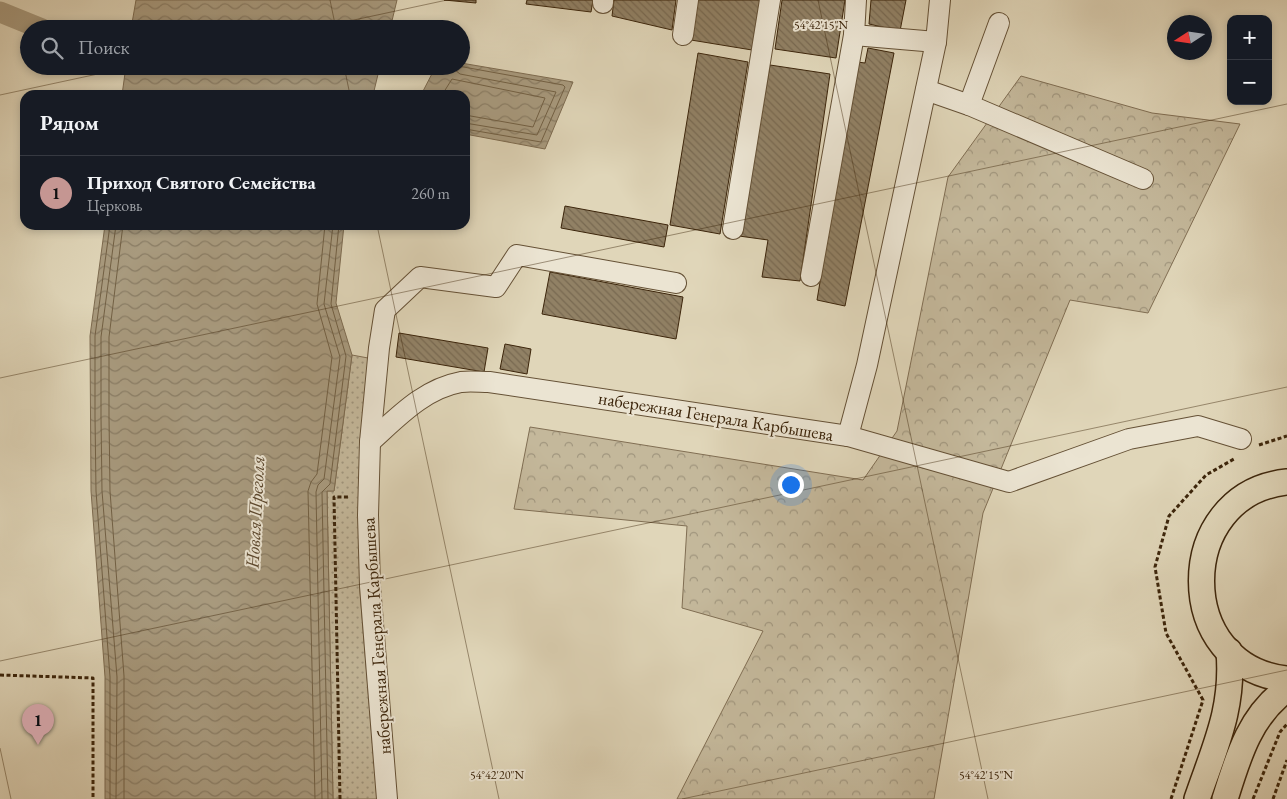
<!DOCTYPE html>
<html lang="ru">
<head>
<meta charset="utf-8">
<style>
  body { margin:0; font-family:"EB Garamond",serif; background:#20242c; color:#f1f3f6 }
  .controls { position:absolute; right:15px; top:15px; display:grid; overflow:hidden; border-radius:10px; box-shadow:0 2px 8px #0003 }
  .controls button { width:45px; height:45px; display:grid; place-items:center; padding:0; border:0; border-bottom:1px solid #363941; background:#171b24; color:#f1f3f6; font:25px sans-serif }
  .compass { position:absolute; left:1167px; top:15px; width:45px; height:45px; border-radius:50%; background:#171b24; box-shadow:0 2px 8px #0003; rotate:258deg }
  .you { position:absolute; left:790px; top:484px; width:18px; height:18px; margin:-12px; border:4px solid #fff; border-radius:50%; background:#1a73e8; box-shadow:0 0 0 8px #1a73e833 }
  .badge { display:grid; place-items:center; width:32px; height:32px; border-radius:50%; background:#c59692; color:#111; font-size:16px; font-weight:700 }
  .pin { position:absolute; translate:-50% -41px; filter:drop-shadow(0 1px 2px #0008) }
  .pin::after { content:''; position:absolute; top:26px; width:18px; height:15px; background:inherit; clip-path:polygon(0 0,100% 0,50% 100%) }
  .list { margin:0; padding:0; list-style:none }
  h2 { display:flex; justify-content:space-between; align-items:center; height:65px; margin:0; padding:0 20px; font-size:21px }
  h2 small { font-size:16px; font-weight:400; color:#9ea1a6 }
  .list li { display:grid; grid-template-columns:32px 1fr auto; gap:15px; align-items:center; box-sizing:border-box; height:75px; padding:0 20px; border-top:1px solid #363941 }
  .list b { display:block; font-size:19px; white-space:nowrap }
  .list p { margin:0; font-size:16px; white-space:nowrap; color:#9ea1a6 }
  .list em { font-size:16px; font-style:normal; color:#9ea1a6 }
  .icon { flex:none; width:28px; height:28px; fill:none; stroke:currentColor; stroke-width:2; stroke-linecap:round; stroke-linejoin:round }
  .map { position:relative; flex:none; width:1287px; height:799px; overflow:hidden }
  .search { position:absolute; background:#171b24; box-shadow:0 2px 8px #0003; left:20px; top:20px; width:450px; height:55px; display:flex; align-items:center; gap:12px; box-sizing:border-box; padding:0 18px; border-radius:28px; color:#9ea1a6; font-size:19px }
  .panel { position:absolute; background:#171b24; box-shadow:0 2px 8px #0003; left:20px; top:90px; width:450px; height:140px; border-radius:15px }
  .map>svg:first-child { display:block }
  .forest { fill:url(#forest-crowns); stroke:#806e53 }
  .park { fill:url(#park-dots); stroke:#806e53 }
  .water { fill:url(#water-waves); stroke:#7d6b50 }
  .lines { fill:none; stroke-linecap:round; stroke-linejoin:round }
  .shore { stroke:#726044; stroke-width:1 }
  .canal { stroke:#a89a7e; stroke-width:21 }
  .building { fill:url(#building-back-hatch); stroke:#3c250b }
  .minor-casing { stroke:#655136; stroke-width:22 }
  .major-casing { stroke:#3c250b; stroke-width:28 }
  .path { stroke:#3c250b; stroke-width:3; stroke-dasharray:4 2.5; stroke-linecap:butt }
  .minor { stroke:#ebe4d2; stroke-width:20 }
  .major { stroke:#e0d6b9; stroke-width:25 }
  .ticks { fill:none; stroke:#3c250b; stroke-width:1; stroke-opacity:0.45 }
  .labels { text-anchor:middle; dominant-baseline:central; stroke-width:4; stroke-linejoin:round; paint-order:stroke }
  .street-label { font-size:18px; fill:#3c250b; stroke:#ebe4d2 }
  .water-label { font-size:19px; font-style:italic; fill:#5c482e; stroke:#ebe4d2 }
  .ticks-label { font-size:12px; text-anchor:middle; fill:#3c250b; stroke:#ebe4d2; stroke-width:4; stroke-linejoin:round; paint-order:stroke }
</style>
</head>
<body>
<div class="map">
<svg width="1287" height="799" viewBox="0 0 1287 799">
  <defs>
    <pattern id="forest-crowns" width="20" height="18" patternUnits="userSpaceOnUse" patternTransform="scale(1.25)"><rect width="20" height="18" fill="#c4b89b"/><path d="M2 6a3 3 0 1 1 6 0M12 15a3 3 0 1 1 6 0" fill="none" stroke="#a0957d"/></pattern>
    <pattern id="park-dots" width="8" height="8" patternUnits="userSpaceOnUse" patternTransform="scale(1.25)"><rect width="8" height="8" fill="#c4b89b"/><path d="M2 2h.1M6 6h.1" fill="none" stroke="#a0957d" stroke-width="1.8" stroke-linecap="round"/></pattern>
    <pattern id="water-waves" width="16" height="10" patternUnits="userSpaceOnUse" patternTransform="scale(1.25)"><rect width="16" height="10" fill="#a89a7e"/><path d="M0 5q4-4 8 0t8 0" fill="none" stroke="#8a7d65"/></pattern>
    <pattern id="building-back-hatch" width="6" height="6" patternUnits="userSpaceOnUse" patternTransform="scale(1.25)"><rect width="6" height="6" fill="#918165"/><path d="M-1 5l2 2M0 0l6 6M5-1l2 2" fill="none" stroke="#786951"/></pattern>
  </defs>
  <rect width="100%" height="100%" fill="#e0d6b9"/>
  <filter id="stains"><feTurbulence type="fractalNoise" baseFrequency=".004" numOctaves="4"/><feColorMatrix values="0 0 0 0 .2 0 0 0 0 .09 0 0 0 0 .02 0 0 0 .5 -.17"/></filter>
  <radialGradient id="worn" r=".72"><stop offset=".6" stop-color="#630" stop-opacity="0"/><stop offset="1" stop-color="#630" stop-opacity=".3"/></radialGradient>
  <path class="forest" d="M1021 76 1152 113 1240 124 1148 313 1070 300 983 513 934 799H677L763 631 682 608 687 526 514 509 530 427 863 480 897 431 948 177Z"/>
  <path class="park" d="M352 355 368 358 360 591 377 799H333L327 491H334Z"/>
  <g class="water">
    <path d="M136 0H397L390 29H131Z"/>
    <path d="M461 63 573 82 545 149 465 134V95H421L436 66H461Z"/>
    <path d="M126 66H380L374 91 387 95H122Z"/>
    <path d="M105 225H344L336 303 352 355 334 491H327L333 799H105V677L91 491 90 336Z"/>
  </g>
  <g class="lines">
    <g class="shore">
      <path d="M450 66 460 74 556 92 537 135 465 123"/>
      <path d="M458 66 563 85 565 87 541 142 465 129"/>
      <path d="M442 95 452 79 545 98 533 127 465 115"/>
      <path d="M110 225 95 336V417L96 491 110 677V799"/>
      <path d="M116 225 101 337V417L102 491 117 677 116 799"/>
      <path d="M123 225 109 337V417L110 491 124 676V799"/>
      <path d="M315 799 308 491 311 482 317 474 332 357 317 304 325 225"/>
      <path d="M322 799 316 492 318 485 324 479 340 357 324 304 333 225"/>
      <path d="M328 799 322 492 330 484 346 356 331 304 339 225"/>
    </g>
    <path class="canal" d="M0 12 42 29"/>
  </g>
  <g class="building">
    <path d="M444 0H476V3Z"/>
    <path d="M527 0H593L591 12 526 4Z"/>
    <path d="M614 0H676L672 30 612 16Z"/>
    <path d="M697 0H761L752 50 691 40Z"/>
    <path d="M782 0H845L836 58 775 49Z"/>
    <path d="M871 0H906L900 31 869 24Z"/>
    <path d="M868 48 894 53 845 306 817 300 857 62 865 63Z"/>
    <path d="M698 53 748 62 720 234 670 225Z"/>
    <path d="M770 65 830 74 800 281 762 277 768 240 739 236Z"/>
    <path d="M565 206 668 225 664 247 561 228Z"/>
    <path d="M550 272 683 297 676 339 542 314Z"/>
    <path d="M399 333 488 348 484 372 396 357Z"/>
    <path d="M505 344 531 349 527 374 500 369Z"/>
  </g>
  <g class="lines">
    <g class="minor-casing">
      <g id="minor">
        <path d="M856 0 854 35 936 42"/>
        <path d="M603 3V0"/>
        <path d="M683 35 688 0"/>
        <path d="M926 90 969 105 1143 179"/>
        <path d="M969 105 999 23"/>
        <path d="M733 229 770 0"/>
        <path d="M811 276 854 35"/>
        <path d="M848 436 867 365 936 42 940 0"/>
        <path d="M370 442C397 418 423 389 461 382 470 381 480 382 489 382L848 436 1009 482 1129 439 1198 426 1241 439"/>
        <path d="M387 799 370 586 368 515 370 442 379 348 385 310 420 277 496 287 517 255 676 283"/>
      </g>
    </g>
    <g class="major-casing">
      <g id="major">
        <path d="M1287 482C1173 494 1173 668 1287 679"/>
        <path d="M1197 799C1215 746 1234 709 1229 651"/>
        <path d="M1225 799C1238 757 1250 715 1287 689"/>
      </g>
    </g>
    <g class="path">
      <path d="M1259 445 1287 436"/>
      <path d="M0 675 93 678V799"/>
      <path d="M340 799 334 497H349"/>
      <path d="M1171 799 1203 700 1166 633 1155 567 1169 516 1206 475 1234 459"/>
      <path d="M1253 799 1280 732 1287 724"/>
      <path d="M1273 799 1287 760"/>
    </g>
    <use href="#minor" class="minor"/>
    <use href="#major" class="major"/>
  </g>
  <path class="ticks" d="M330 0 336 29M818 0 988 799M312 29 447 0M344 66 350 95M0 95 135 66M377 225 499 799M0 378 1287 104M0 661 1287 387M0 748 11 799M682 799 1287 670"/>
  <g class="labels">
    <g class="street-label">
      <text transform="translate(716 416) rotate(9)">набережная Генерала Карбышева</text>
      <text transform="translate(376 636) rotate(-94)">набережная Генерала Карбышева</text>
    </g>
    <g class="water-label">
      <text transform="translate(255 512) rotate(-87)">Новая Преголя</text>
    </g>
  </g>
  <g class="ticks-label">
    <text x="821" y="29">54°42'15"N</text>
    <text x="497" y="779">54°42'20"N</text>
    <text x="986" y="779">54°42'15"N</text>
  </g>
  <rect width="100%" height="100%" filter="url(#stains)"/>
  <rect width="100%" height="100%" fill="url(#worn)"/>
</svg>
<div class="controls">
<button>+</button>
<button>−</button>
</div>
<svg class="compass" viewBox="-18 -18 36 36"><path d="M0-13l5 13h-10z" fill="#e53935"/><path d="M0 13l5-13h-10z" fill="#9ea1a6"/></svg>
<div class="you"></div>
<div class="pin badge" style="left:38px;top:745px">1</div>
<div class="search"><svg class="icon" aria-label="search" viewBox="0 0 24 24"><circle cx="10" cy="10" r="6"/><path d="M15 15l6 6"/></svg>Поиск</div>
<section class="panel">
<h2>Рядом<small></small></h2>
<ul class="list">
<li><span class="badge">1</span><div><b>Приход Святого Семейства</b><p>Церковь</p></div><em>260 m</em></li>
</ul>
</section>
</div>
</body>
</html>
